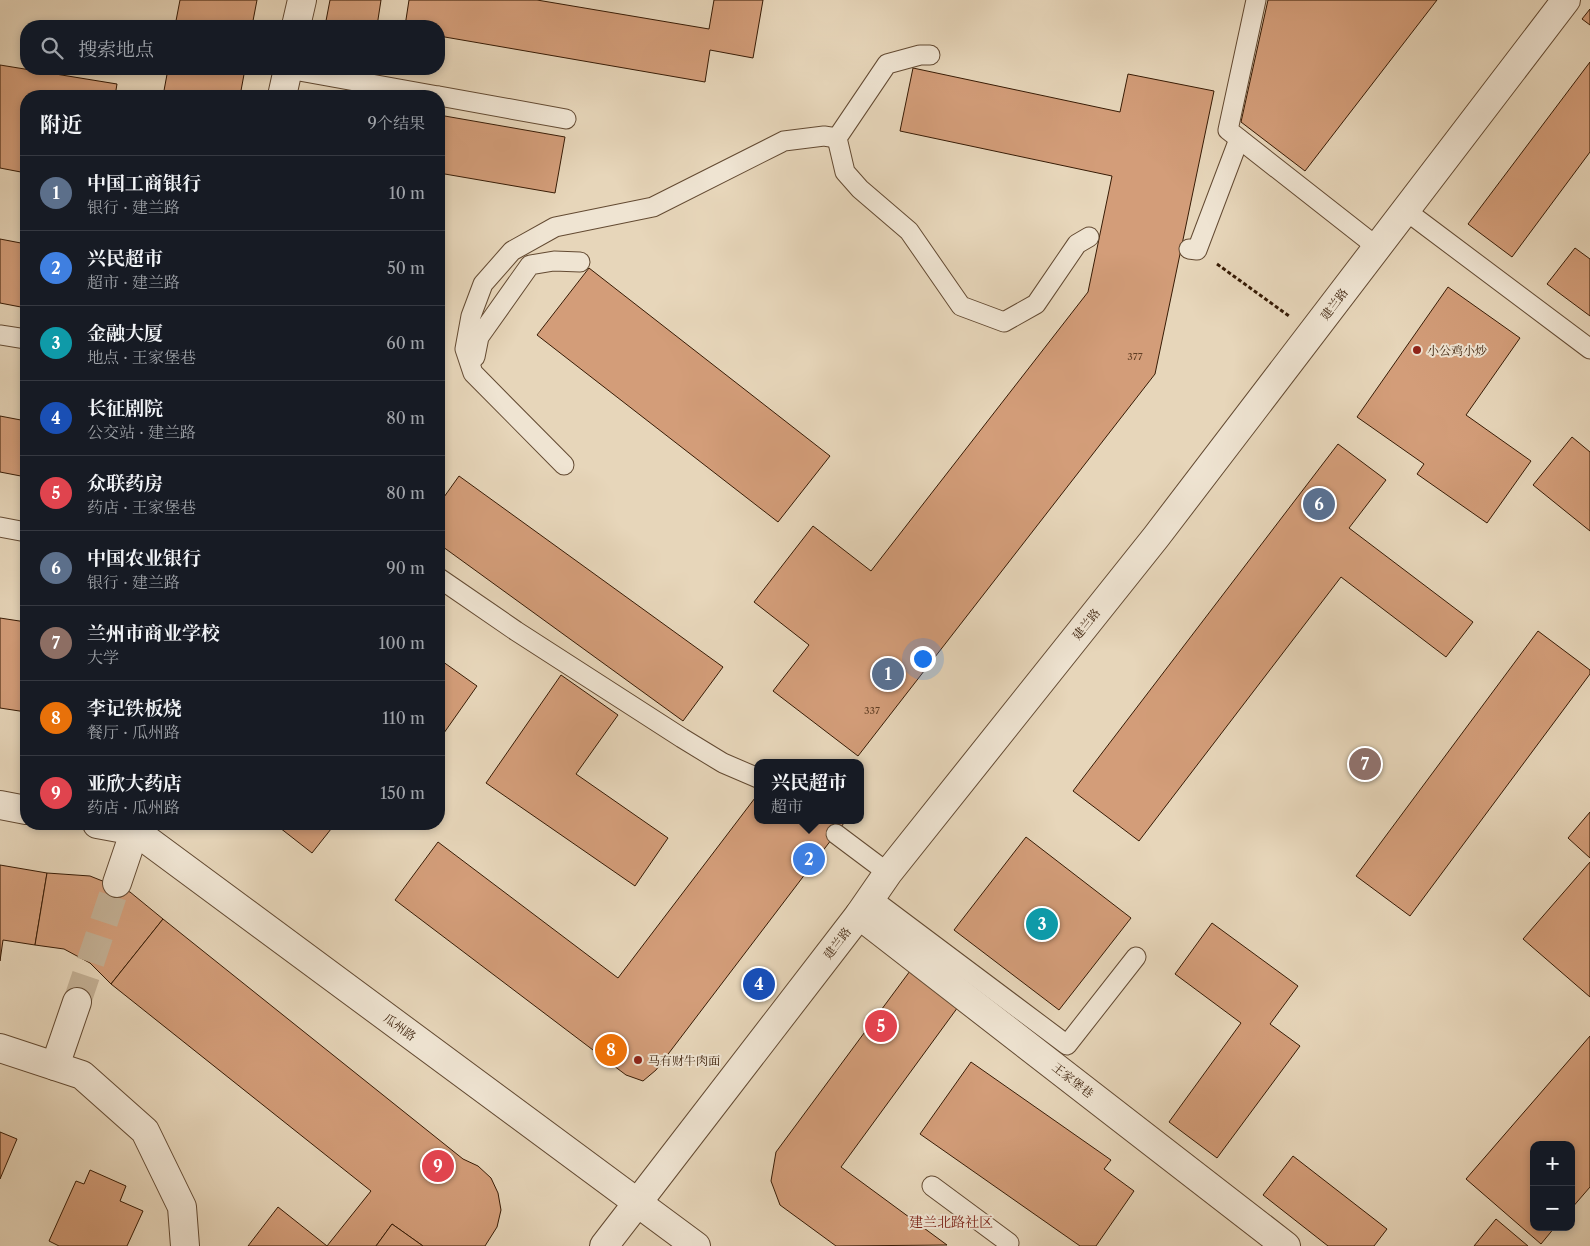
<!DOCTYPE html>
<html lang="zh">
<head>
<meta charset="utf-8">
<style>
  body { margin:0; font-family:"Libre Caslon Text","Noto Serif SC",serif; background:#242831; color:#f1f3f6 }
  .controls { position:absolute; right:15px; bottom:15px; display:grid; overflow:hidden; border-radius:10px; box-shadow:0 2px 8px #0003 }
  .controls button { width:45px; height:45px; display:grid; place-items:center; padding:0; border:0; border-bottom:1px solid #363941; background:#171b24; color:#f1f3f6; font:25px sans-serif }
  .you { position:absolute; left:922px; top:658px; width:18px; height:18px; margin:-12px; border:4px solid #fff; border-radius:50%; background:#1a73e8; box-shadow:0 0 0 8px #1a73e833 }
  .badge { display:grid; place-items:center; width:32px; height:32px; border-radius:50%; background:#c59692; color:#fff; font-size:16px; font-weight:700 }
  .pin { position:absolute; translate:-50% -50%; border:2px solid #fff; box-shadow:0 1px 5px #0006 }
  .popup { position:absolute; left:754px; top:759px; width:110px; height:65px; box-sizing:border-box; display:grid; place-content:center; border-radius:10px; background:#171b24; filter:drop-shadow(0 1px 4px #0005); font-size:16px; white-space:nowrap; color:#9ea1a6 }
  .popup b { font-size:19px; color:#f1f3f6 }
  .popup::after { content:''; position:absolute; left:50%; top:100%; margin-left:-10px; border:10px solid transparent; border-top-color:#171b24 }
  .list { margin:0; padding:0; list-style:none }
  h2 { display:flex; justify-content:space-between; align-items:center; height:65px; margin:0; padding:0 20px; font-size:21px }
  h2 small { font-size:16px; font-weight:400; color:#9ea1a6 }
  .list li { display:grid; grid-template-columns:32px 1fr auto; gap:15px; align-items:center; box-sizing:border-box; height:75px; padding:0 20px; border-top:1px solid #363941 }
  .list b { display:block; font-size:19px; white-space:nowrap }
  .list p { margin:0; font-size:16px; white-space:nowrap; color:#9ea1a6 }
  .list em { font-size:16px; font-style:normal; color:#9ea1a6 }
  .icon { flex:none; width:28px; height:28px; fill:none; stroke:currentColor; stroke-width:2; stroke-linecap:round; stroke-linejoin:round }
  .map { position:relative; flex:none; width:1590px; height:1246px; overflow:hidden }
  .search { position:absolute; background:#171b24; box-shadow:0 2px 8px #0003; left:20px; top:20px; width:425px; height:55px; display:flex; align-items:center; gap:12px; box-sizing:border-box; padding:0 18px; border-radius:20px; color:#9ea1a6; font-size:19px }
  .panel { position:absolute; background:#171b24; box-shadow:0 2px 8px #0003; left:20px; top:90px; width:425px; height:740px; border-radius:20px }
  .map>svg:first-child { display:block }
  .building { fill:#d39d79; stroke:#371b05 }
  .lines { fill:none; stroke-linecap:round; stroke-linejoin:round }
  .minor-tunnel { stroke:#c4b196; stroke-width:28; stroke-dasharray:28 14; stroke-linecap:butt }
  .service-casing { stroke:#634a32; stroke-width:21 }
  .pedestrian-casing { stroke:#634a32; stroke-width:30 }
  .minor-casing { stroke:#634a32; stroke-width:30 }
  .tertiary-casing { stroke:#634a32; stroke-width:30 }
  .path { stroke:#371b05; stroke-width:3; stroke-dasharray:4 2.5; stroke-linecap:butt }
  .service { stroke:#efe4d2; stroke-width:19 }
  .pedestrian { stroke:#efe4d2; stroke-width:28 }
  .minor { stroke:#efe4d2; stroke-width:28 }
  .tertiary { stroke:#efe4d2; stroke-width:28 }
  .poi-dot { fill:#8f2418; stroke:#efe4d2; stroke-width:2 }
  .labels { text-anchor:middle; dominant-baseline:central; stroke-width:4; stroke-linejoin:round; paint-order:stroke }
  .number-label { font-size:10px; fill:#5e3c22 }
  .street-label { font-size:12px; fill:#371b05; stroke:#efe4d2 }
  .poi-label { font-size:12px; fill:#371b05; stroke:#efe4d2; text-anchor:start }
  .neighbourhood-label { font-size:14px; fill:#7a1f14; stroke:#efe4d2 }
</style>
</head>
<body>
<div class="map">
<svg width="1590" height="1246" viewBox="0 0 1590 1246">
  <rect width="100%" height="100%" fill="#e7d6ba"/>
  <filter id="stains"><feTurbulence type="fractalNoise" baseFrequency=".004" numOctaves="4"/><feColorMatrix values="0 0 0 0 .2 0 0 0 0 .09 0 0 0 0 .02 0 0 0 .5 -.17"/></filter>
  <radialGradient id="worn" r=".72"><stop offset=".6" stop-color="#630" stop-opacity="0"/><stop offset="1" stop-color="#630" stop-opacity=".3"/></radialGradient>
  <g class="building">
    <path d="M180 0H257L252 26H175Z"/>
    <path d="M330 0H381L377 26H325Z"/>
    <path d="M409 0H537L709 29 714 0H763L753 58 710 50 705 82 439 36V26H405Z"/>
    <path d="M1268 0H1437L1305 171 1241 122Z"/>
    <path d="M1590 9V25L1582 19Z"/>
    <path d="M1590 62V152L1512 257 1468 224Z"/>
    <path d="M0 65 117 84 115 96H26V173L0 168Z"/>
    <path d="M913 68 1120 112 1128 74 1214 91 1155 374 858 756 773 691 809 645 754 602 813 526 871 571 1088 292 1112 176 900 131Z"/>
    <path d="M168 69H245L240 96H163Z"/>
    <path d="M439 115 565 137 555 193 439 173Z"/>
    <path d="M0 239 26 244V308L0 303Z"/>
    <path d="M1575 248 1590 259V316L1547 284Z"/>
    <path d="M589 268 830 456 778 522 537 335Z"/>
    <path d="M1448 287 1520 338 1466 415 1531 461 1487 523 1417 474 1424 464 1357 417Z"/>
    <path d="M0 416 26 421V477L0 472Z"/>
    <path d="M1572 437 1590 452V531L1533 485Z"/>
    <path d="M1338 444 1386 480 1349 528 1473 622 1446 657 1341 577 1139 841 1073 791Z"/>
    <path d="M459 476 723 667 683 721 439 544V504Z"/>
    <path d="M0 618 26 622V712L0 708Z"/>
    <path d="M1538 631 1590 670V674L1410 916 1356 876Z"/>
    <path d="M439 659 477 686 439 740Z"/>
    <path d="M561 675 618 715 576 774 668 838 635 886 486 783Z"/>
    <path d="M758 794V820H839L844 823 656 1070 643 1081 626 1075 395 900 438 842 618 978Z"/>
    <path d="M1590 812V858L1568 838Z"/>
    <path d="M275 824H335L312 853Z"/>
    <path d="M1026 837 1131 918 1059 1010 954 930Z"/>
    <path d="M1590 862V997L1523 939Z"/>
    <path d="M0 865 47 873 35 945 3 940 0 961Z"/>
    <path d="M47 873 90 876 130 892 163 919 111 984 90 963 64 949 35 945Z"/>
    <path d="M163 919 463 1159 478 1166 491 1178 498 1193 501 1210 497 1227 485 1246H423L392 1224 376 1246H248L278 1207 327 1246 371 1191 111 984Z"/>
    <path d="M1212 923 1298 986 1270 1024 1300 1046 1217 1158 1169 1122 1241 1023 1175 974Z"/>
    <path d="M910 971 958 1007 841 1167 947 1245 836 1246 780 1205 771 1181 776 1152Z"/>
    <path d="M1590 1036V1187L1571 1209V1145H1534V1227H1555L1541 1244 1466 1179Z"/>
    <path d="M971 1062 1111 1160 1104 1169 1134 1191 1096 1246H1080L920 1134Z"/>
    <path d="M0 1132 17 1139 0 1179Z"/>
    <path d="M1293 1156 1387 1229 1374 1246H1328L1263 1195Z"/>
    <path d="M90 1170 126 1186 120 1201 143 1211 127 1246H59L49 1241 76 1181 84 1184Z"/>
    <path d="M1496 1219 1528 1246H1474Z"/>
    <path d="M392 1224 423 1246H376Z"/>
  </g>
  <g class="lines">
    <path class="minor-tunnel" d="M77 1002 117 883"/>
    <g class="service-casing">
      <g id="service">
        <path d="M1256 0 1228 130 1377 247"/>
        <path d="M930 55H920L887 64 837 138 845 172 860 189 909 231 961 306 1004 322 1036 304 1077 244 1089 237"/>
        <path d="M288 69 438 96"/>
        <path d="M439 96 566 119"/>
        <path d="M1405 210 1590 349"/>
        <path d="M1189 249 1197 250 1239 139"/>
        <path d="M0 335 26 339"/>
        <path d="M475 357 479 337 530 265 554 261 580 262"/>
        <path d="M564 465 473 373 465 349 471 316 483 284 512 251 555 227 653 207 784 141 824 136 837 138"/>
        <path d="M0 527 26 532"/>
        <path d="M439 578 516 631 682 738 723 763 758 778"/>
        <path d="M836 834 888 873"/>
        <path d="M871 898 1067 1045 1136 957"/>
        <path d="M932 1186 1009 1243 1007 1246"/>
      </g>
    </g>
    <g class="pedestrian-casing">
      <path id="pedestrian" d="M604 1246 638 1202"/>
    </g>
    <g class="minor-casing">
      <g id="minor">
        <path d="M296 26 302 0"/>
        <path d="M282 96 288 69"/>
        <path d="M117 883 137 824"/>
        <path d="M859 915 1286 1246"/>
        <path d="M0 1048 82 1075 145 1131 182 1207 185 1246"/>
        <path d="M55 1066 77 1002"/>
      </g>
    </g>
    <g class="tertiary-casing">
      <g id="tertiary">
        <path d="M0 805 26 810"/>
        <path d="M97 824 135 831 696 1246"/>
        <path d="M638 1202 859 915 888 873 1156 537 1566 0"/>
      </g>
    </g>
    <path class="path" d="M1217 264 1289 316"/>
    <use href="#service" class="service"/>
    <use href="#pedestrian" class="pedestrian"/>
    <use href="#minor" class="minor"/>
    <use href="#tertiary" class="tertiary"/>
  </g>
  <g class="poi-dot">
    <circle cx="1417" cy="350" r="5"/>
    <circle cx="638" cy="1060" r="5"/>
  </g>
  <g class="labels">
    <g class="number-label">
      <text x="1135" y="356">377</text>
      <text x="872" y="710">337</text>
    </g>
    <g class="street-label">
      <text transform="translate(1334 304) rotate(-53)">建兰路</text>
      <text transform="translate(1086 624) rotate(-51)">建兰路</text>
      <text transform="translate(837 943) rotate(-52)">建兰路</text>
      <text transform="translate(400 1027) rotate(36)">瓜州路</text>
      <text transform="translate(1073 1080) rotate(38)">王家堡巷</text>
    </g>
    <g class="poi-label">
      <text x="1427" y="350">小公鸡小炒</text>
      <text x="648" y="1060">马有财牛肉面</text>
    </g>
    <g class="neighbourhood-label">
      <text x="951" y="1222">建兰北路社区</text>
    </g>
  </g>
  <rect width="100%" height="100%" filter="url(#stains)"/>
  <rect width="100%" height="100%" fill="url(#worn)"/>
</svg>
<div class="controls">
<button>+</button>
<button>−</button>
</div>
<div class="you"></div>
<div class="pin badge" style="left:888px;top:674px;background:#5c6f8a">1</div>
<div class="pin badge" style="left:809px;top:859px;background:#3f7fe0">2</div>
<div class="popup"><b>兴民超市</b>超市</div>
<div class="pin badge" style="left:1042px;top:924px;background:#0f9aa8">3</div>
<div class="pin badge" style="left:759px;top:984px;background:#1a4fb4">4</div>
<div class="pin badge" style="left:881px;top:1026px;background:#e0444e">5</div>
<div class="pin badge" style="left:1319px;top:504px;background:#5c6f8a">6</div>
<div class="pin badge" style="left:1365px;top:764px;background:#8d6e63">7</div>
<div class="pin badge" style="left:611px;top:1050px;background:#e8710a">8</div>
<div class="pin badge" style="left:438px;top:1166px;background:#e0444e">9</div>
<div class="search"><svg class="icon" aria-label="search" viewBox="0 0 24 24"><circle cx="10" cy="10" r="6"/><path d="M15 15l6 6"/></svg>搜索地点</div>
<section class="panel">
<h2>附近<small>9个结果</small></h2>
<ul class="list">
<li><span class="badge" style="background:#5c6f8a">1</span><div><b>中国工商银行</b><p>银行 · 建兰路</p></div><em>10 m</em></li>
<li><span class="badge" style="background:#3f7fe0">2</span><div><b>兴民超市</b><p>超市 · 建兰路</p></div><em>50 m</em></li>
<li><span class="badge" style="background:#0f9aa8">3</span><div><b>金融大厦</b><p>地点 · 王家堡巷</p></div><em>60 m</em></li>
<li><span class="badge" style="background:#1a4fb4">4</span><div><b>长征剧院</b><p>公交站 · 建兰路</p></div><em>80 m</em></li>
<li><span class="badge" style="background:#e0444e">5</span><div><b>众联药房</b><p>药店 · 王家堡巷</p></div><em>80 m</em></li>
<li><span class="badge" style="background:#5c6f8a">6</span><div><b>中国农业银行</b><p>银行 · 建兰路</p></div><em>90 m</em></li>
<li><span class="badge" style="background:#8d6e63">7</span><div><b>兰州市商业学校</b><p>大学</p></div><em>100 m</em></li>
<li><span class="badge" style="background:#e8710a">8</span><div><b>李记铁板烧</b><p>餐厅 · 瓜州路</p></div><em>110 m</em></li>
<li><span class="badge" style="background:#e0444e">9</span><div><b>亚欣大药店</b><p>药店 · 瓜州路</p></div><em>150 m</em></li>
</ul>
</section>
</div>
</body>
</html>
